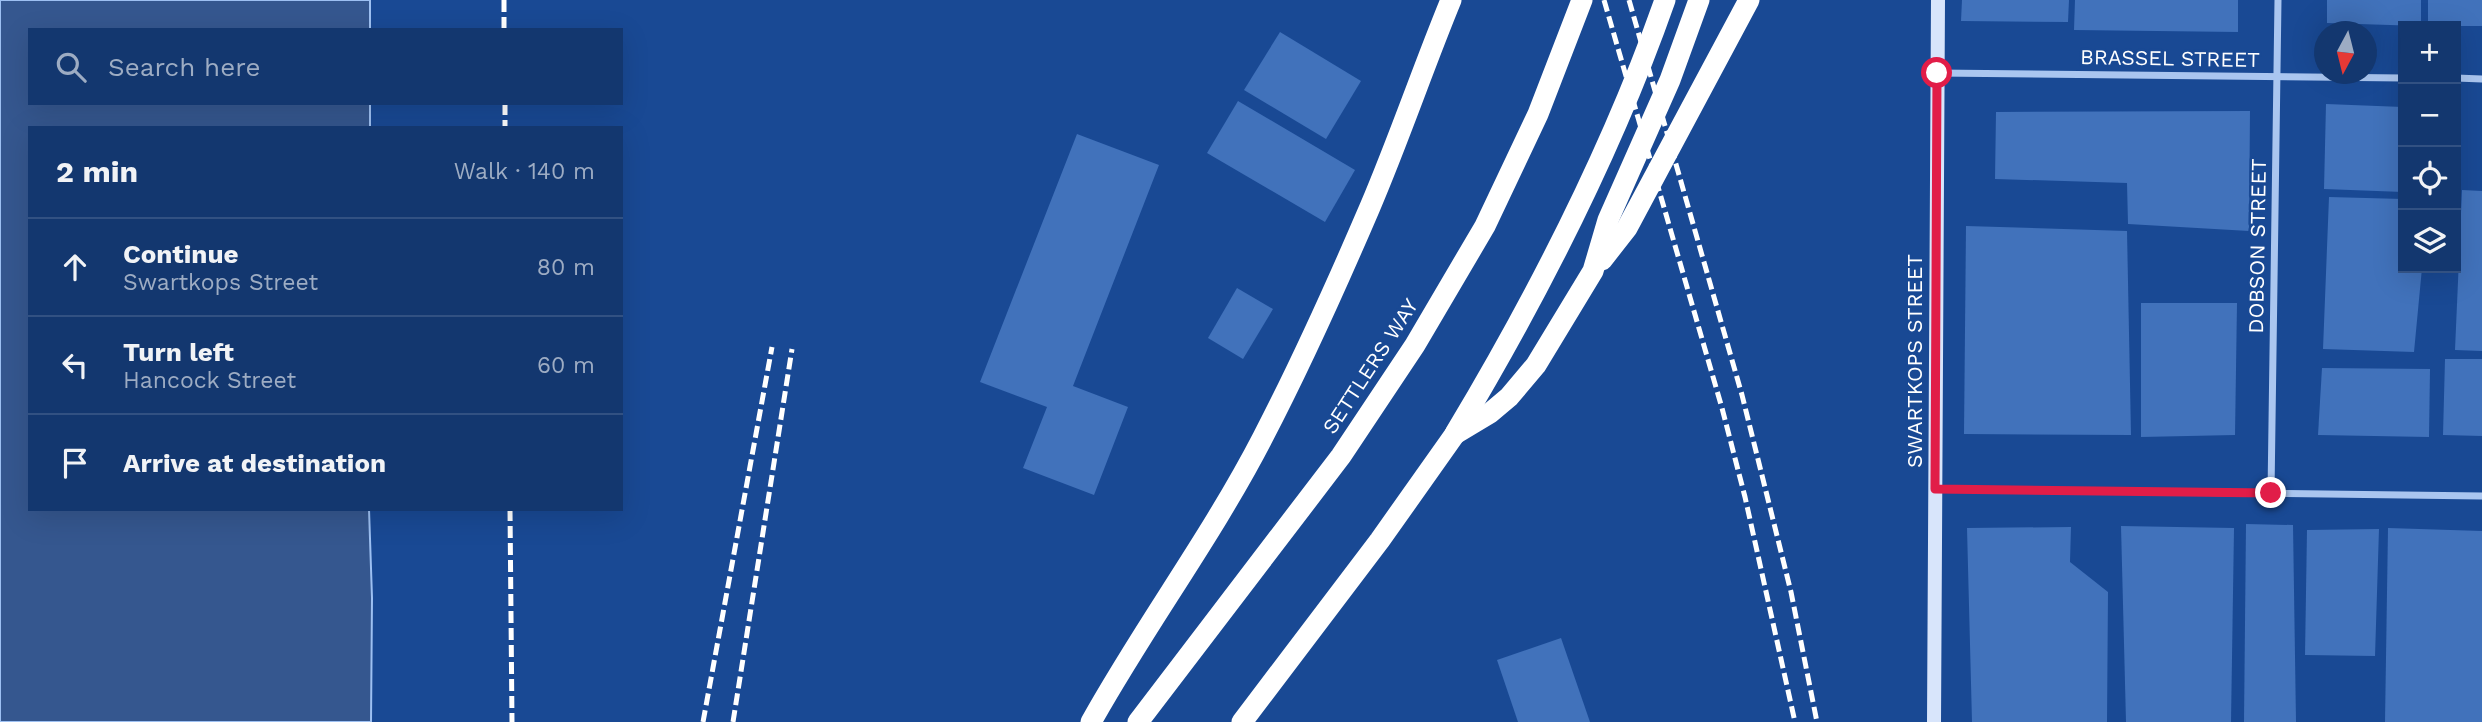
<!DOCTYPE html>
<html lang="en">
<head>
<meta charset="utf-8">
<style>
  body { margin:0; font-family:"Work Sans",sans-serif; background:#204277; color:#f1f3f6 }
  .controls { position:absolute; right:21px; top:21px; display:grid; overflow:hidden; border-radius:0px; box-shadow:0 7px 28px #0002 }
  .controls button { width:63px; height:63px; display:grid; place-items:center; padding:0; border:0; border-bottom:2px solid #325182; background:#13376f; color:#f1f3f6; font:35px sans-serif }
  .compass { position:absolute; left:2314px; top:21px; width:63px; height:63px; border-radius:50%; background:#13376f; box-shadow:0 7px 28px #0002; rotate:187deg }
  .stop { position:absolute; width:21px; height:21px; margin:-16px; border:5px solid #e11d48; border-radius:50%; background:#fff }
  .stop.end { background:#e11d48; border-color:#fff; box-shadow:0 2px 7px #0008 }
  .list { margin:0; padding:0; list-style:none }
  h2 { display:flex; justify-content:space-between; align-items:center; height:91px; margin:0; padding:0 28px; font-size:30px }
  h2 small { font-size:23px; font-weight:400; color:#9dacc3 }
  .list li { display:grid; grid-template-columns:46px 1fr auto; gap:21px; align-items:center; box-sizing:border-box; height:98px; padding:0 28px; border-top:2px solid #325182 }
  .list b { display:block; font-size:26px; white-space:nowrap }
  .list p { margin:0; font-size:23px; white-space:nowrap; color:#9dacc3 }
  .list em { font-size:23px; font-style:normal; color:#9dacc3 }
  .icon { flex:none; width:38px; height:38px; fill:none; stroke:currentColor; stroke-width:2; stroke-linecap:round; stroke-linejoin:round }
  .map { position:relative; flex:none; width:2482px; height:722px; overflow:hidden }
  .search { position:absolute; background:#13376f; box-shadow:0 7px 28px #0002; left:28px; top:28px; width:595px; height:77px; display:flex; align-items:center; gap:18px; box-sizing:border-box; padding:0 24px; border-radius:0px; color:#9dacc3; font-size:26px }
  .panel { position:absolute; background:#13376f; box-shadow:0 7px 28px #0002; left:28px; top:126px; width:595px; height:385px; border-radius:0px }
  .map>svg:first-child { display:block }
  .water { fill:#35578f; stroke:#9dc0f2; stroke-width:2 }
  .building { fill:#4172bb }
  .lines { fill:none; stroke-linecap:round; stroke-linejoin:round }
  .street { stroke:#aac6f0; stroke-width:7 }
  .secondary { stroke:#d8e5fb; stroke-width:14 }
  .highway { stroke:#fff; stroke-width:21 }
  .rail { stroke:#fff; stroke-width:5; stroke-dasharray:12 5; stroke-linecap:butt }
  .highway-bridge { stroke:#fff; stroke-width:21 }
  .route { stroke:#e11d48; stroke-width:9 }
  .labels { text-anchor:middle; dominant-baseline:central; stroke-width:5; stroke-linejoin:round; paint-order:stroke }
  .street-label { font-size:21px; fill:#fff; stroke:#194994 }
</style>
</head>
<body>
<div class="map">
<svg width="2482" height="722" viewBox="0 0 2482 722">
  <rect width="100%" height="100%" fill="#194994"/>
  <path class="water" d="M0 0H370V30H30V103H370V128H30V509H369L372 598 371 722H0Z"/>
  <g class="building">
    <path d="M1962 0H2069L2068 22 1961 21Z"/>
    <path d="M2075 0H2238V32L2074 30Z"/>
    <path d="M2327 0H2421V26L2327 23Z"/>
    <rect x="2428" y="0" width="54" height="26"/>
    <path d="M1280 32 1361 81 1326 139 1244 90Z"/>
    <path d="M1238 101 1355 170 1325 222 1207 153Z"/>
    <path d="M2326 104 2403 107V192L2324 189Z"/>
    <path d="M2250 111 2249 231 2128 224 2127 183 1995 179 1996 112Z"/>
    <path d="M1077 134 1159 165 1073 386 1128 407 1094 495 1023 468 1047 407 980 382Z"/>
    <path d="M2462 190 2482 191V351L2455 350Z"/>
    <path d="M2329 197 2403 199V268H2422L2414 352 2323 349Z"/>
    <path d="M1966 226 2127 231 2131 435 1964 434Z"/>
    <path d="M1237 288 1273 309 1243 359 1208 338Z"/>
    <path d="M2141 303H2237L2235 435 2141 437Z"/>
    <path d="M2445 359H2482V436L2443 435Z"/>
    <path d="M2322 368 2430 369 2429 437 2318 435Z"/>
    <path d="M2246 524 2293 525 2296 722H2244Z"/>
    <path d="M2121 526 2234 528 2231 722H2126Z"/>
    <path d="M2071 527 2070 562 2108 592 2107 722H1972L1967 528Z"/>
    <path d="M2388 528 2482 531V722H2385Z"/>
    <path d="M2379 529 2375 656 2305 655 2307 530Z"/>
    <path d="M1561 638 1590 722H1518L1497 660Z"/>
  </g>
  <g class="lines">
    <g class="street">
      <path d="M1937 73 2403 78"/>
      <path d="M2456 78 2482 79"/>
      <path d="M1935 489 2482 496"/>
      <path d="M2271 493 2278 0"/>
    </g>
    <path class="secondary" d="M1934 722 1938 0"/>
    <g class="highway">
      <path d="M1091 722C1145 625 1212 536 1263 437 1302 362 1337 284 1370 207 1399 139 1423 68 1451 0"/>
      <path d="M1138 722 1341 456 1415 345 1485 226 1538 114 1582 0"/>
      <path d="M1242 722 1380 540 1455 434"/>
    </g>
    <g class="rail">
      <path d="M504 0V30"/>
      <path d="M1604 0 1722 408 1745 497 1795 722"/>
      <path d="M1629 0 1742 395 1791 592 1817 722"/>
      <path d="M505 103V128"/>
      <path d="M510 509 512 722"/>
      <path d="M703 722 772 347"/>
      <path d="M733 722 792 349"/>
    </g>
    <g class="highway-bridge">
      <path d="M1602 260 1627 228 1749 0"/>
      <path d="M1456 432C1538 295 1612 151 1665 0"/>
      <path d="M1455 434 1490 413 1509 397 1536 365 1593 271 1608 220 1670 80 1699 0"/>
    </g>
  </g>
  <g class="lines">
    <path class="route" d="M1937 73 1935 489 2271 493"/>
  </g>
  <g class="labels">
    <g class="street-label">
      <text transform="translate(2170 58) rotate(1)">BRASSEL STREET</text>
      <text transform="translate(2257 246) rotate(-89)">DOBSON STREET</text>
      <text transform="translate(1914 361) rotate(-90)">SWARTKOPS STREET</text>
      <text transform="translate(1370 366) rotate(-57)">SETTLERS WAY</text>
    </g>
  </g>
</svg>
<div class="controls">
<button>+</button>
<button>−</button>
<button><svg class="icon" aria-label="locate" viewBox="0 0 24 24"><circle cx="12" cy="12" r="6"/><path d="M12 2v4M12 18v4M2 12h4M18 12h4"/></svg></button>
<button><svg class="icon" aria-label="layers" viewBox="0 0 24 24"><path d="M12 4l9 5-9 5-9-5zM3 14l9 5 9-5"/></svg></button>
</div>
<svg class="compass" viewBox="-18 -18 36 36"><path d="M0-13l5 13h-10z" fill="#e53935"/><path d="M0 13l5-13h-10z" fill="#9dacc3"/></svg>
<div class="stop" style="left:1937px;top:73px"></div>
<div class="stop end" style="left:2271px;top:493px"></div>
<div class="search"><svg class="icon" aria-label="search" viewBox="0 0 24 24"><circle cx="10" cy="10" r="6"/><path d="M15 15l6 6"/></svg>Search here</div>
<section class="panel">
<h2>2 min<small>Walk · 140 m</small></h2>
<ul class="list">
<li><svg class="icon" aria-label="ahead" viewBox="0 0 24 24"><path d="M12 20V5M6 11l6-6 6 6"/></svg><div><b>Continue</b><p>Swartkops Street</p></div><em>80 m</em></li>
<li><svg class="icon" aria-label="left" viewBox="0 0 24 24"><path d="M17 20v-9H6M10 6l-5 5 5 5"/></svg><div><b>Turn left</b><p>Hancock Street</p></div><em>60 m</em></li>
<li><svg class="icon" aria-label="arrive" viewBox="0 0 24 24"><path d="M6 21V4h12l-3 4 3 4H6"/></svg><div><b>Arrive at destination</b></div></li>
</ul>
</section>
</div>
</body>
</html>
